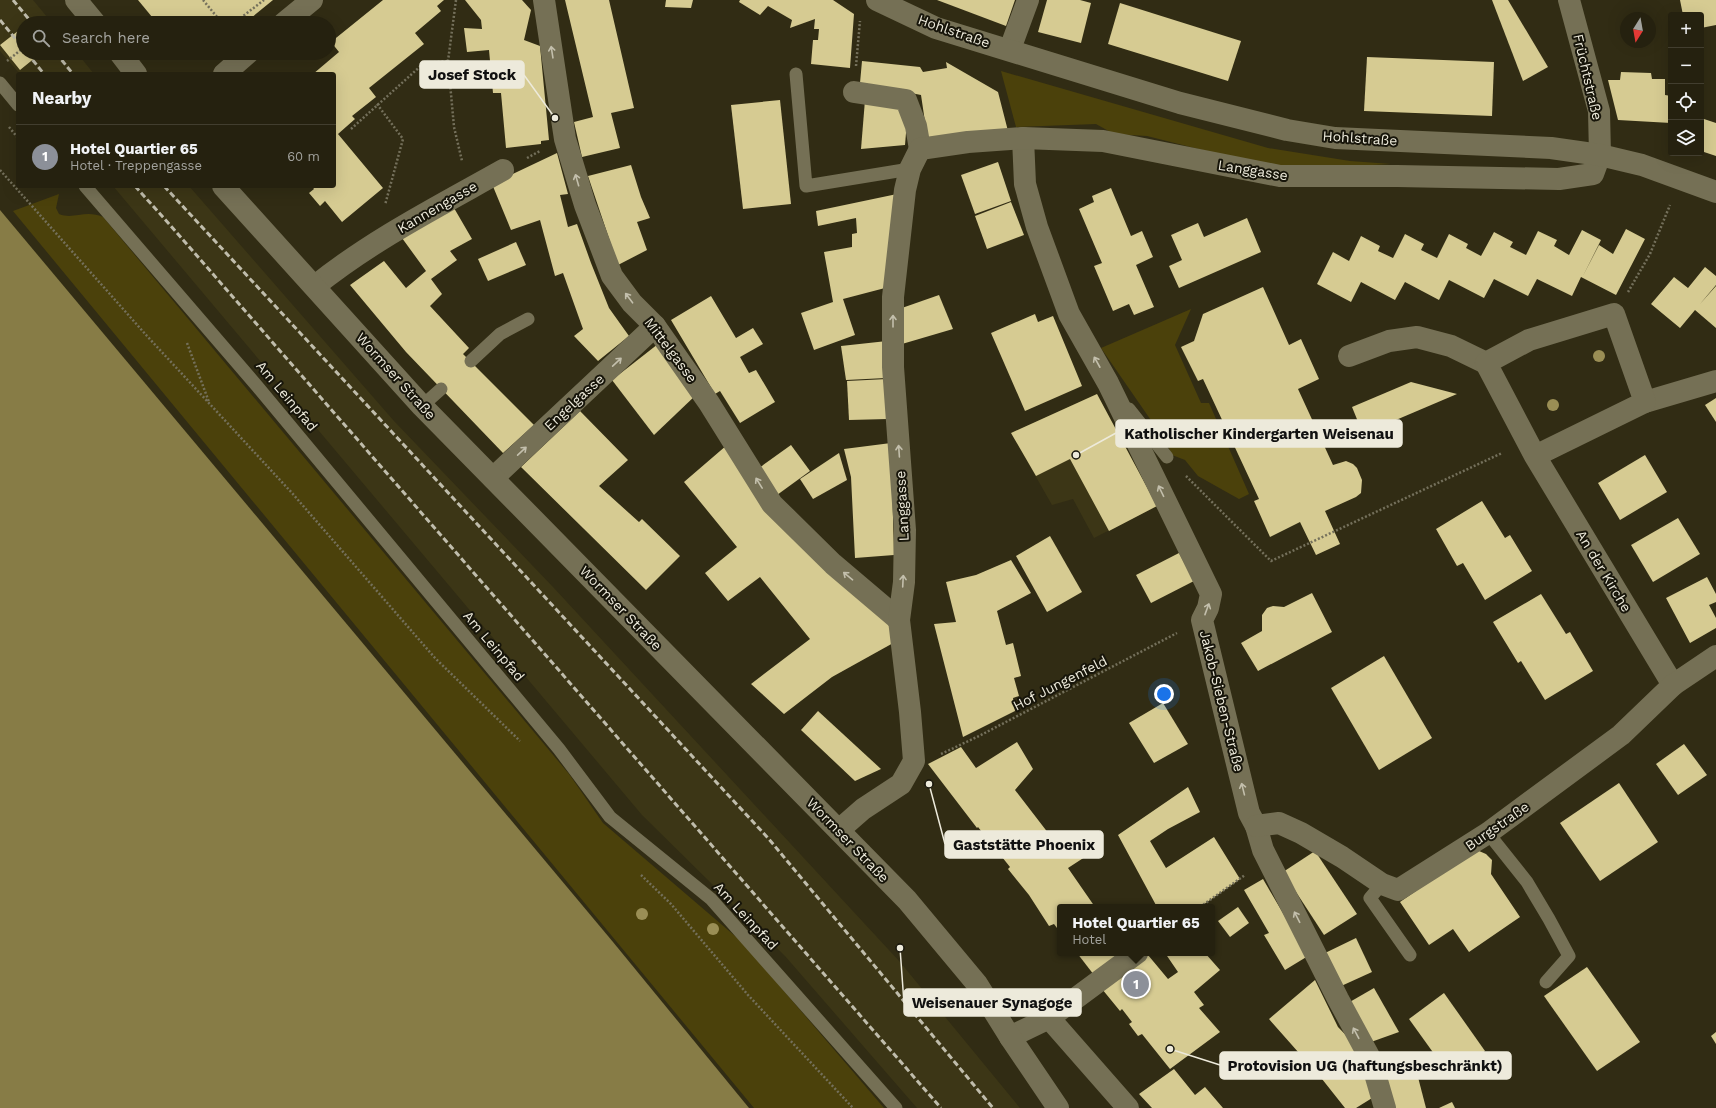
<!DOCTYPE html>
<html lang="en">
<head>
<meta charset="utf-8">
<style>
  body { margin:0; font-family:"Work Sans",sans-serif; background:#2d2918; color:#f1f3f6 }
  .controls { position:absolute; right:12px; top:12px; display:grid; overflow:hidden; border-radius:4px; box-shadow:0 4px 16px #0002 }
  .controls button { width:36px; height:36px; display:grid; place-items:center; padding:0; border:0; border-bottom:1px solid #423e2f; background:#25210f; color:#f1f3f6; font:20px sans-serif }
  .compass { position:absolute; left:1620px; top:12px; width:36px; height:36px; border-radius:50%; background:#25210f; box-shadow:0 4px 16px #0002; rotate:191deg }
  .you { position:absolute; left:1164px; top:694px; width:14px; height:14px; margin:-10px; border:3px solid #fff; border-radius:50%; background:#1a73e8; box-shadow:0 0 0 6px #1a73e833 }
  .badge { display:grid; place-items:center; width:26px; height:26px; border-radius:50%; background:#8c9099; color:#fff; font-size:13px; font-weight:700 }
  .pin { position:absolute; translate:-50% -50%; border:2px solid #fff; box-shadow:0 1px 4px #0006 }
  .popup { position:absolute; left:1057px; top:904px; width:158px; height:52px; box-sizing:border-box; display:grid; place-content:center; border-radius:4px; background:#25210f; filter:drop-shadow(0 1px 3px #0005); font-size:13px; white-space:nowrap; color:#a3a39e }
  .popup b { font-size:15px; color:#f1f3f6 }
  .popup::after { content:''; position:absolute; left:50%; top:100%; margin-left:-8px; border:8px solid transparent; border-top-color:#25210f }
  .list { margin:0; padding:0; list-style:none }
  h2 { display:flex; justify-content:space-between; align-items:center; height:52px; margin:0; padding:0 16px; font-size:17px }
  h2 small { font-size:13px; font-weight:400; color:#a3a39e }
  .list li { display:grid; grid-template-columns:26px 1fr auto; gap:12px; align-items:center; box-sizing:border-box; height:64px; padding:0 16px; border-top:1px solid #423e2f }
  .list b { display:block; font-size:15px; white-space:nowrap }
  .list p { margin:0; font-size:13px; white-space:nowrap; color:#a3a39e }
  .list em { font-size:13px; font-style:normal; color:#a3a39e }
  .icon { flex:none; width:22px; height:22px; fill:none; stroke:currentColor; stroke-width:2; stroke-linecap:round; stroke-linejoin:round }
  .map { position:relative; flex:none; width:1716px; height:1108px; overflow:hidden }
  .search { position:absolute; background:#25210f; box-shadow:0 4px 16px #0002; left:16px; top:16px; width:320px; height:44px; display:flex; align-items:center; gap:10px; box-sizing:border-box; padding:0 14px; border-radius:22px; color:#a3a39e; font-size:15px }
  .panel { position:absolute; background:#25210f; box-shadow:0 4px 16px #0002; left:16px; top:72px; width:320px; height:116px; border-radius:4px }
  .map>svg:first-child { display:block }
  .built { fill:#3c3616 }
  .green { fill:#4b410b }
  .water { fill:#877c46 }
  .building { fill:#d6cb92 }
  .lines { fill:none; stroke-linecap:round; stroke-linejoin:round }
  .path { stroke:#74705b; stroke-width:2.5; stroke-dasharray:2 2; stroke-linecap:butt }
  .lane { stroke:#757055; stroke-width:13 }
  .street { stroke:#757055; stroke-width:22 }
  .secondary { stroke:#757055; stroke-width:22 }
  .rail { stroke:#c0bdac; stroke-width:3; stroke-dasharray:6 3; stroke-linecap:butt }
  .tree { fill:#9a8e55 }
  .oneway { stroke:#c3bfac }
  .labels { text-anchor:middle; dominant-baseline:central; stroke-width:4; stroke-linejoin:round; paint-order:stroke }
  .street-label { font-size:14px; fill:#edeadb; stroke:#17150a }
  .leader { fill:none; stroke:#edeadb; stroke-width:1.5 }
  .callout-dot { fill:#edeadb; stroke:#17150a; stroke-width:1.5 }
  .callout { fill:#edeadb; stroke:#edeadb; stroke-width:1.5 }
  .callout-label { font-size:15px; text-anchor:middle; font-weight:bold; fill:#111 }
</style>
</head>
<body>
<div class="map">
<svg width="1716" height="1108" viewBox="0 0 1716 1108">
  <rect width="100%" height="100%" fill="#312c14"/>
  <g class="built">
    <path d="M0 0H33L52 23H23V53H77L94 74H20L0 51Z"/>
    <path d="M113 186H189L394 421 553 587 900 962 1020 1108H917L785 956 642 815Z"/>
    <path d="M1097 394 1157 506 1094 538 1073 499 1052 505 1011 433Z"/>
  </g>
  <g class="green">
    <path d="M1001 71 1268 148 1350 161 1391 164 1304 169 1258 164 1147 136 1114 134 1096 124 1016 127Z"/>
    <path d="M59 194 56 208 59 214C74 220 85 209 103 217L569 774 603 823 742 942 884 1108H754L13 211Z"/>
    <path d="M1191 309 1175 345 1201 403H1209L1249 494 1239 499 1198 476 1185 460 1172 455 1166 442 1101 348Z"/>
  </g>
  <path class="water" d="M0 210 613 942 749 1108H0Z"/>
  <g class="building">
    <path d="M138 0H273L245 23H157Z"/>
    <path d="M383 0H444L437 6 441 11 415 33 424 44 369 88 376 97 352 116 355 119 338 134 383 188 342 222 325 201 320 206 309 193 314 189 312 186H334V74H313L339 52 331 42Z"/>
    <path d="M465 0H522L531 10 524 40 540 46 549 140 541 141V144L506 148 501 93H493L489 50 467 52 464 28 482 29 481 20Z"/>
    <path d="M565 0H609L634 108 611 113 620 148 582 157 574 122 593 117Z"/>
    <path d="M666 0H693L691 8 665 7Z"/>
    <path d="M740 0H833L854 14 850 68 811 64 813 40H818L819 29H814L815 19 790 28 792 20 768 6 760 15 739 2Z"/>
    <path d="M937 0H1015L1006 26Z"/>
    <path d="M1047 0H1080L1091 3 1081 43 1038 32Z"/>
    <path d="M1492 0H1508L1548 67 1523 81Z"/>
    <path d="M1680 0H1716V25L1701 28V15H1683Z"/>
    <path d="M1120 3 1241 41 1228 81 1108 44Z"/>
    <path d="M23 27V53H41L20 70 0 45Z"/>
    <path d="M188 53H200L193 59Z"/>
    <path d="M1367 57 1494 62 1492 116 1364 111Z"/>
    <path d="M862 61 920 67 923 72 947 68 946 62 998 92 1008 131 928 142 921 95 860 83Z"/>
    <path d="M1621 72 1651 73 1652 79H1665V95L1671 96V123L1618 120 1608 80H1620Z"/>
    <path d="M780 100 791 204 743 209 731 105Z"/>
    <path d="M865 100 900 106 907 121 905 145 861 149Z"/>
    <path d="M1701 118 1716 123V156L1701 151Z"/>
    <path d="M557 153 568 194 560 195 568 227 577 224 591 263 609 308 629 336 598 361 574 336 583 329 563 273 555 276 540 220 511 230 492 184Z"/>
    <path d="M998 162 1011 201 975 214 961 175Z"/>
    <path d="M631 165 641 197 650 218 637 222 647 250 618 265 588 176Z"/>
    <path d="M1111 188 1131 236 1142 231 1153 257 1136 265 1154 307 1134 315 1129 304 1113 311 1094 266 1102 263 1079 209 1094 202 1092 196Z"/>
    <path d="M897 194 885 288 843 299 855 335 814 350 801 313 833 302 824 252 852 247V234L857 233 856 218 818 226 816 211Z"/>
    <path d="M1011 202 1024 235 987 249 975 216Z"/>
    <path d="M454 208 472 239 450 251 457 260 431 279 442 294 430 306 469 348 463 354 534 425 503 453 406 352 350 285 384 261 406 288 426 271 402 238Z"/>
    <path d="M1247 218 1261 252 1179 288 1169 266 1182 260 1171 235 1198 223 1204 237Z"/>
    <path d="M1626 229 1645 239 1616 295 1581 277 1572 296 1537 279 1528 296 1494 279 1484 298 1449 280 1439 300 1405 282 1395 300 1361 282 1351 302 1317 284 1333 252 1349 261 1361 236 1380 246 1378 251 1393 258 1405 234 1424 244 1421 250 1437 258 1449 234 1468 244 1466 248 1481 256 1494 232 1513 242 1510 247 1526 255 1538 231 1557 240 1554 246 1569 255 1582 230 1601 240 1583 276 1599 245 1613 254Z"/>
    <path d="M516 242 526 265 488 281 478 259Z"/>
    <path d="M1705 267 1716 276V285L1700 304 1716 286V328L1695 310 1680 328 1651 304 1674 277 1688 288Z"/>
    <path d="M1263 287 1289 345 1301 339 1319 379 1298 389 1333 465 1346 461 1353 464 1357 468 1362 480 1361 493 1356 497 1325 511 1340 544 1316 555 1300 522 1270 537 1254 501 1259 499 1203 379 1198 381 1181 347 1194 341 1203 314Z"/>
    <path d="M939 295 953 329 902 344 899 309Z"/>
    <path d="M711 296 736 338 753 328 763 344 740 357 749 373 756 370 775 402 740 423 720 391 715 394 671 320Z"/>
    <path d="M1035 314 1038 322 1053 316 1082 386 1025 411 991 333Z"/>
    <path d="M887 341 886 378 846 380 841 346Z"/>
    <path d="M658 344 697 394 654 435 612 380Z"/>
    <path d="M887 379 888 419 849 420 847 381Z"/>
    <path d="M1411 382 1457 394 1363 434 1352 407Z"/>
    <path d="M1097 394 1157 506 1109 531 1070 459 1036 476 1011 433Z"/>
    <path d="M1716 398V422L1705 405Z"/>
    <path d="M580 411 628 460 599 486 639 522 642 519 680 556 646 590 521 467Z"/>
    <path d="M891 443 894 555 855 558 851 477 844 449Z"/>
    <path d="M727 445 884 612 895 642 832 677 784 714 751 684 810 639 760 577 728 601 705 573 737 547 684 482Z"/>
    <path d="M791 445 810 471 777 495 759 468Z"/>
    <path d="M839 453 847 480 813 499 800 479Z"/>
    <path d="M1645 455 1667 492 1620 520 1598 483Z"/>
    <path d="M1482 501 1505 538 1510 535 1532 571 1485 600 1463 563 1457 566 1436 529Z"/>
    <path d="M1678 518 1700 554 1653 582 1631 545Z"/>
    <path d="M1050 536 1082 592 1047 612 1016 556Z"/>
    <path d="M1179 553 1194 581 1151 603 1136 575Z"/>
    <path d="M1011 560 1031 593 997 611 1006 645 1013 643 1021 676 1014 678 1019 696 1013 698 1015 711 963 737 934 624 956 622 946 582 976 575Z"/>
    <path d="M1707 577 1716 594V602L1709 605 1716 618V628L1690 643 1666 598Z"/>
    <path d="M1312 593 1332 632 1258 671 1241 643 1262 631V615L1267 608 1273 606 1284 607Z"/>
    <path d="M1541 594 1566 634 1570 632 1593 671 1545 700 1521 661 1518 663 1493 622Z"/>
    <path d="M1384 656 1432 738 1379 770 1331 688Z"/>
    <path d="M1163 703 1188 744 1154 763 1129 723Z"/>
    <path d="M818 711 881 769 855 781 801 730Z"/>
    <path d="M1017 742 1033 769 1015 790 1062 851 1077 840 1088 855 1068 868 1095 907H1060V932L1054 924 1049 926 1029 895 1008 869 1010 867 978 827 977 828 928 764 961 747 976 768Z"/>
    <path d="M1684 744 1707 775 1678 795 1656 764Z"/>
    <path d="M1619 783 1658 842 1600 881 1560 823Z"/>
    <path d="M1188 787 1200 812 1168 829 1150 841 1166 868 1214 837 1240 879 1200 907H1157L1118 835Z"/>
    <path d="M1315 851 1357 914 1324 935 1283 872Z"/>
    <path d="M1479 851 1486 854 1492 860 1491 874 1520 917 1469 952 1453 929 1429 945 1400 902 1469 854Z"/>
    <path d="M1263 879 1308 956 1285 970 1264 935 1269 933 1244 890Z"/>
    <path d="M1238 907 1249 923 1230 937 1218 921Z"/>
    <path d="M1356 938 1372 972 1339 987 1323 954Z"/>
    <path d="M1077 953H1126L1094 975Z"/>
    <path d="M1165 953H1205L1220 970 1194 992 1204 1005 1199 1008 1220 1032 1170 1069 1142 1034 1138 1036 1129 1024 1132 1022 1122 1009 1120 1011 1102 989 1148 955 1168 979 1178 972Z"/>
    <path d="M1587 967 1640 1042 1597 1071 1544 996Z"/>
    <path d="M1315 980 1338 1027 1365 1055 1377 1095 1356 1108H1345L1322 1079 1269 1019Z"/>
    <path d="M1374 988 1399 1032 1371 1042 1348 1003Z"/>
    <path d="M1444 993 1485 1051 1450 1076 1409 1019Z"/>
    <path d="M1716 1032V1044L1711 1036Z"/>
    <path d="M1413 1058 1426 1108H1395L1383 1067Z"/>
    <path d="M1174 1069 1195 1095 1205 1087 1223 1108H1152L1139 1094Z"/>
    <path d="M1452 1102 1455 1108H1439Z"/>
  </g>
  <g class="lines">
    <g class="path">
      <path d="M203 0 222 23"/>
      <path d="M456 0 448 61 454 127 462 161"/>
      <path d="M234 23 264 0"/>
      <path d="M7 61 23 48"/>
      <path d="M856 66 860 21"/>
      <path d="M377 104 403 139 385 205"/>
      <path d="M9 127 18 138"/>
      <path d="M351 129 424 63 448 61"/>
      <path d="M527 158 540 151"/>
      <path d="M0 170 147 336 292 493 435 658 520 741"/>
      <path d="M1628 292 1650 254 1670 205"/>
      <path d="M187 343 209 402"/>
      <path d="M1186 476 1271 561 1502 453"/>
      <path d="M941 754 979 736 1177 633"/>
      <path d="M641 875 671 904 748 995 853 1108"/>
      <path d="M1200 907 1245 875"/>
    </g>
    <g class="lane">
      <path d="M796 74 806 186 910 169"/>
      <path d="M0 83 18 105"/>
      <path d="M85 186 257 386 559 749 610 817 711 899 896 1108"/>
      <path d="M471 361 500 334 528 319"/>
      <path d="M422 406 441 389"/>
      <path d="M1129 409 1167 457"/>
      <path d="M1488 833 1527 882 1549 919 1569 956 1546 982"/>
      <path d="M1382 884 1370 898 1410 955"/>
    </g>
    <g class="street">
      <path d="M544 0 565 139 585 205 612 276 632 303 655 326 709 403 772 504 833 564 899 620"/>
      <path d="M1010 49 1028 0"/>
      <path d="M854 92 906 100 916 126 920 149"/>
      <path d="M1023 138 1025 184 1037 227 1069 314 1108 383 1211 594 1208 608 1202 620 1249 813 1256 826 1263 850 1338 999 1371 1060 1385 1108"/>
      <path d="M315 286C372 240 439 206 503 170"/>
      <path d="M1349 356 1389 341 1417 337 1451 346 1486 363"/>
      <path d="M1645 402 1716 381"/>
      <path d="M1535 456 1486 363 1529 340 1614 314 1645 402 1535 456 1673 685"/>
      <path d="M493 478 655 326"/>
      <path d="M1256 826 1279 823 1301 833 1342 857 1382 884 1398 890 1488 833 1621 735 1673 685 1716 656"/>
      <path d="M839 830 863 809 901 784 914 761 910 712 899 620 904 582 905 530 893 367V297L905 190 910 169 920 149 968 142 1023 138 1103 141 1280 176H1397L1559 179 1593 174 1600 155 1599 111 1569 0"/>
      <path d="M1049 1018 1137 953"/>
      <path d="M1010 1037 1049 1018 1128 1108"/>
    </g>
    <g class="secondary">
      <path d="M76 0 95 23"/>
      <path d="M877 0 936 28 1180 103 1287 130 1335 138 1551 148 1600 155 1642 165 1716 192"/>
      <path d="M284 23 312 0"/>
      <path d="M120 53 136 74"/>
      <path d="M224 74 248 53"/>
      <path d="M223 186 422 406 907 900 977 984 1010 1037 1058 1108"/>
    </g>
    <g class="rail">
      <path d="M13 0 32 23"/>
      <path d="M0 20 23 48"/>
      <path d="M27 53 44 74"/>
      <path d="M56 53 73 74"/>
      <path d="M135 186 171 226 941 1108"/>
      <path d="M164 186 768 838 993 1108"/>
    </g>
  </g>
  <g class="tree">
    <circle cx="1599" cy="356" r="6"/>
    <circle cx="1553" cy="405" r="6"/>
    <circle cx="642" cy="914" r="6"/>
    <circle cx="713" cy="929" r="6"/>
  </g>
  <defs><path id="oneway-shaft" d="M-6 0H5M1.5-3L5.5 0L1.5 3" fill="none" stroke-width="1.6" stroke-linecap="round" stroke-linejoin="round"/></defs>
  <g class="oneway">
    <use href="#oneway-shaft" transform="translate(552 52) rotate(-99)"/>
    <use href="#oneway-shaft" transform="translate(577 180) rotate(-106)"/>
    <use href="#oneway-shaft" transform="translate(629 298) rotate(-127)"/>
    <use href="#oneway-shaft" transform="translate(893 321) rotate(-90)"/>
    <use href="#oneway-shaft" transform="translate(617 362) rotate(-43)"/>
    <use href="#oneway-shaft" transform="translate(1097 362) rotate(-119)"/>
    <use href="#oneway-shaft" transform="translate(522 451) rotate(-43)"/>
    <use href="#oneway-shaft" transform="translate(899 451) rotate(-94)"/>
    <use href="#oneway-shaft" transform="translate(759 483) rotate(-122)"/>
    <use href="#oneway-shaft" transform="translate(1161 491) rotate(-116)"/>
    <use href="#oneway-shaft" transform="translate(848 576) rotate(-140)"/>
    <use href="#oneway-shaft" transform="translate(903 581) rotate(-87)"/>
    <use href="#oneway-shaft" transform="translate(1207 609) rotate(-70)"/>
    <use href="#oneway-shaft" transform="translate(1243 789) rotate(-104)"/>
    <use href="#oneway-shaft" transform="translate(1297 917) rotate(-117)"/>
    <use href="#oneway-shaft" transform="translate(1356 1033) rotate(-118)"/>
  </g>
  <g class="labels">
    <g class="street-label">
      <text transform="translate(954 31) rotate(19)">Hohlstraße</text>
      <text transform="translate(1588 77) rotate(77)">Früchtstraße</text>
      <text transform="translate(1360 138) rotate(4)">Hohlstraße</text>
      <text transform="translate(1253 170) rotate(9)">Langgasse</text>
      <text transform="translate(437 207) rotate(-30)">Kannengasse</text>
      <text transform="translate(671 350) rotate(53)">Mittelgasse</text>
      <text transform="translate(396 376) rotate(48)">Wormser Straße</text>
      <text transform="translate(287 396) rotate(50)">Am Leinpfad</text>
      <text transform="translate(574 402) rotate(-43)">Engelgasse</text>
      <text transform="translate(902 506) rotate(-93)">Langgasse</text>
      <text transform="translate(1604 571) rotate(59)">An der Kirche</text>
      <text transform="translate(621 608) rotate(46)">Wormser Straße</text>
      <text transform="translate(494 646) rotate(50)">Am Leinpfad</text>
      <text transform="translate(1060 683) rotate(-27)">Hof Jungenfeld</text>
      <text transform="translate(1222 701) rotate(76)">Jakob-Sieben-Straße</text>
      <text transform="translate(1497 826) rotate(-35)">Burgstraße</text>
      <text transform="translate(848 840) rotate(46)">Wormser Straße</text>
      <text transform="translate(746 916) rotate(47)">Am Leinpfad</text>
    </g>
  </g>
  <path class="leader" d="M555 118L524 75M1076 455L1116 433M929 784L945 844M900 948L904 1003M1170 1049L1220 1065"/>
  <g class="callout-dot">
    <circle cx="555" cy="118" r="4"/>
    <circle cx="1076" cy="455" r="4"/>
    <circle cx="929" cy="784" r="4"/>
    <circle cx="900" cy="948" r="4"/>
    <circle cx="1170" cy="1049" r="4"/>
  </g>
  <g class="callout">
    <rect x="420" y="61" width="104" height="27" rx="4"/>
    <rect x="1116" y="420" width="286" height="27" rx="4"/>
    <rect x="945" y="831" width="158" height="27" rx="4"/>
    <rect x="904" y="989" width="177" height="27" rx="4"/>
    <rect x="1220" y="1052" width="291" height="27" rx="4"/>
  </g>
  <g class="callout-label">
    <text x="472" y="80">Josef Stock</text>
    <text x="1259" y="439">Katholischer Kindergarten Weisenau</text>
    <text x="1024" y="850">Gaststätte Phoenix</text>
    <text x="992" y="1008">Weisenauer Synagoge</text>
    <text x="1365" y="1071">Protovision UG (haftungsbeschränkt)</text>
  </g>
</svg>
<div class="controls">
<button>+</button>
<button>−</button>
<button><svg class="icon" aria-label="locate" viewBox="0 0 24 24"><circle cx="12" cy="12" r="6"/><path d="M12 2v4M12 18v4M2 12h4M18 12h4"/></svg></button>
<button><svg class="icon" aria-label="layers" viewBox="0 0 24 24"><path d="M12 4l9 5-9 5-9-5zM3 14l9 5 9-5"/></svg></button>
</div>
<svg class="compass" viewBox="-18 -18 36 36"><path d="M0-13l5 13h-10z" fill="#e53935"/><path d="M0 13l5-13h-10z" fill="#a3a39e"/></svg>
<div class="you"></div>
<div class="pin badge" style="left:1136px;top:984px">1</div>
<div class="popup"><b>Hotel Quartier 65</b>Hotel</div>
<div class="search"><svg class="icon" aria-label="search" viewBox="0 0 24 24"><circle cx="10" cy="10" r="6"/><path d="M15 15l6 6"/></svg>Search here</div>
<section class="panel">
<h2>Nearby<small></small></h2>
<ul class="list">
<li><span class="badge">1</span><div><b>Hotel Quartier 65</b><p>Hotel · Treppengasse</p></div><em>60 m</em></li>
</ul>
</section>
</div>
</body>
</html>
